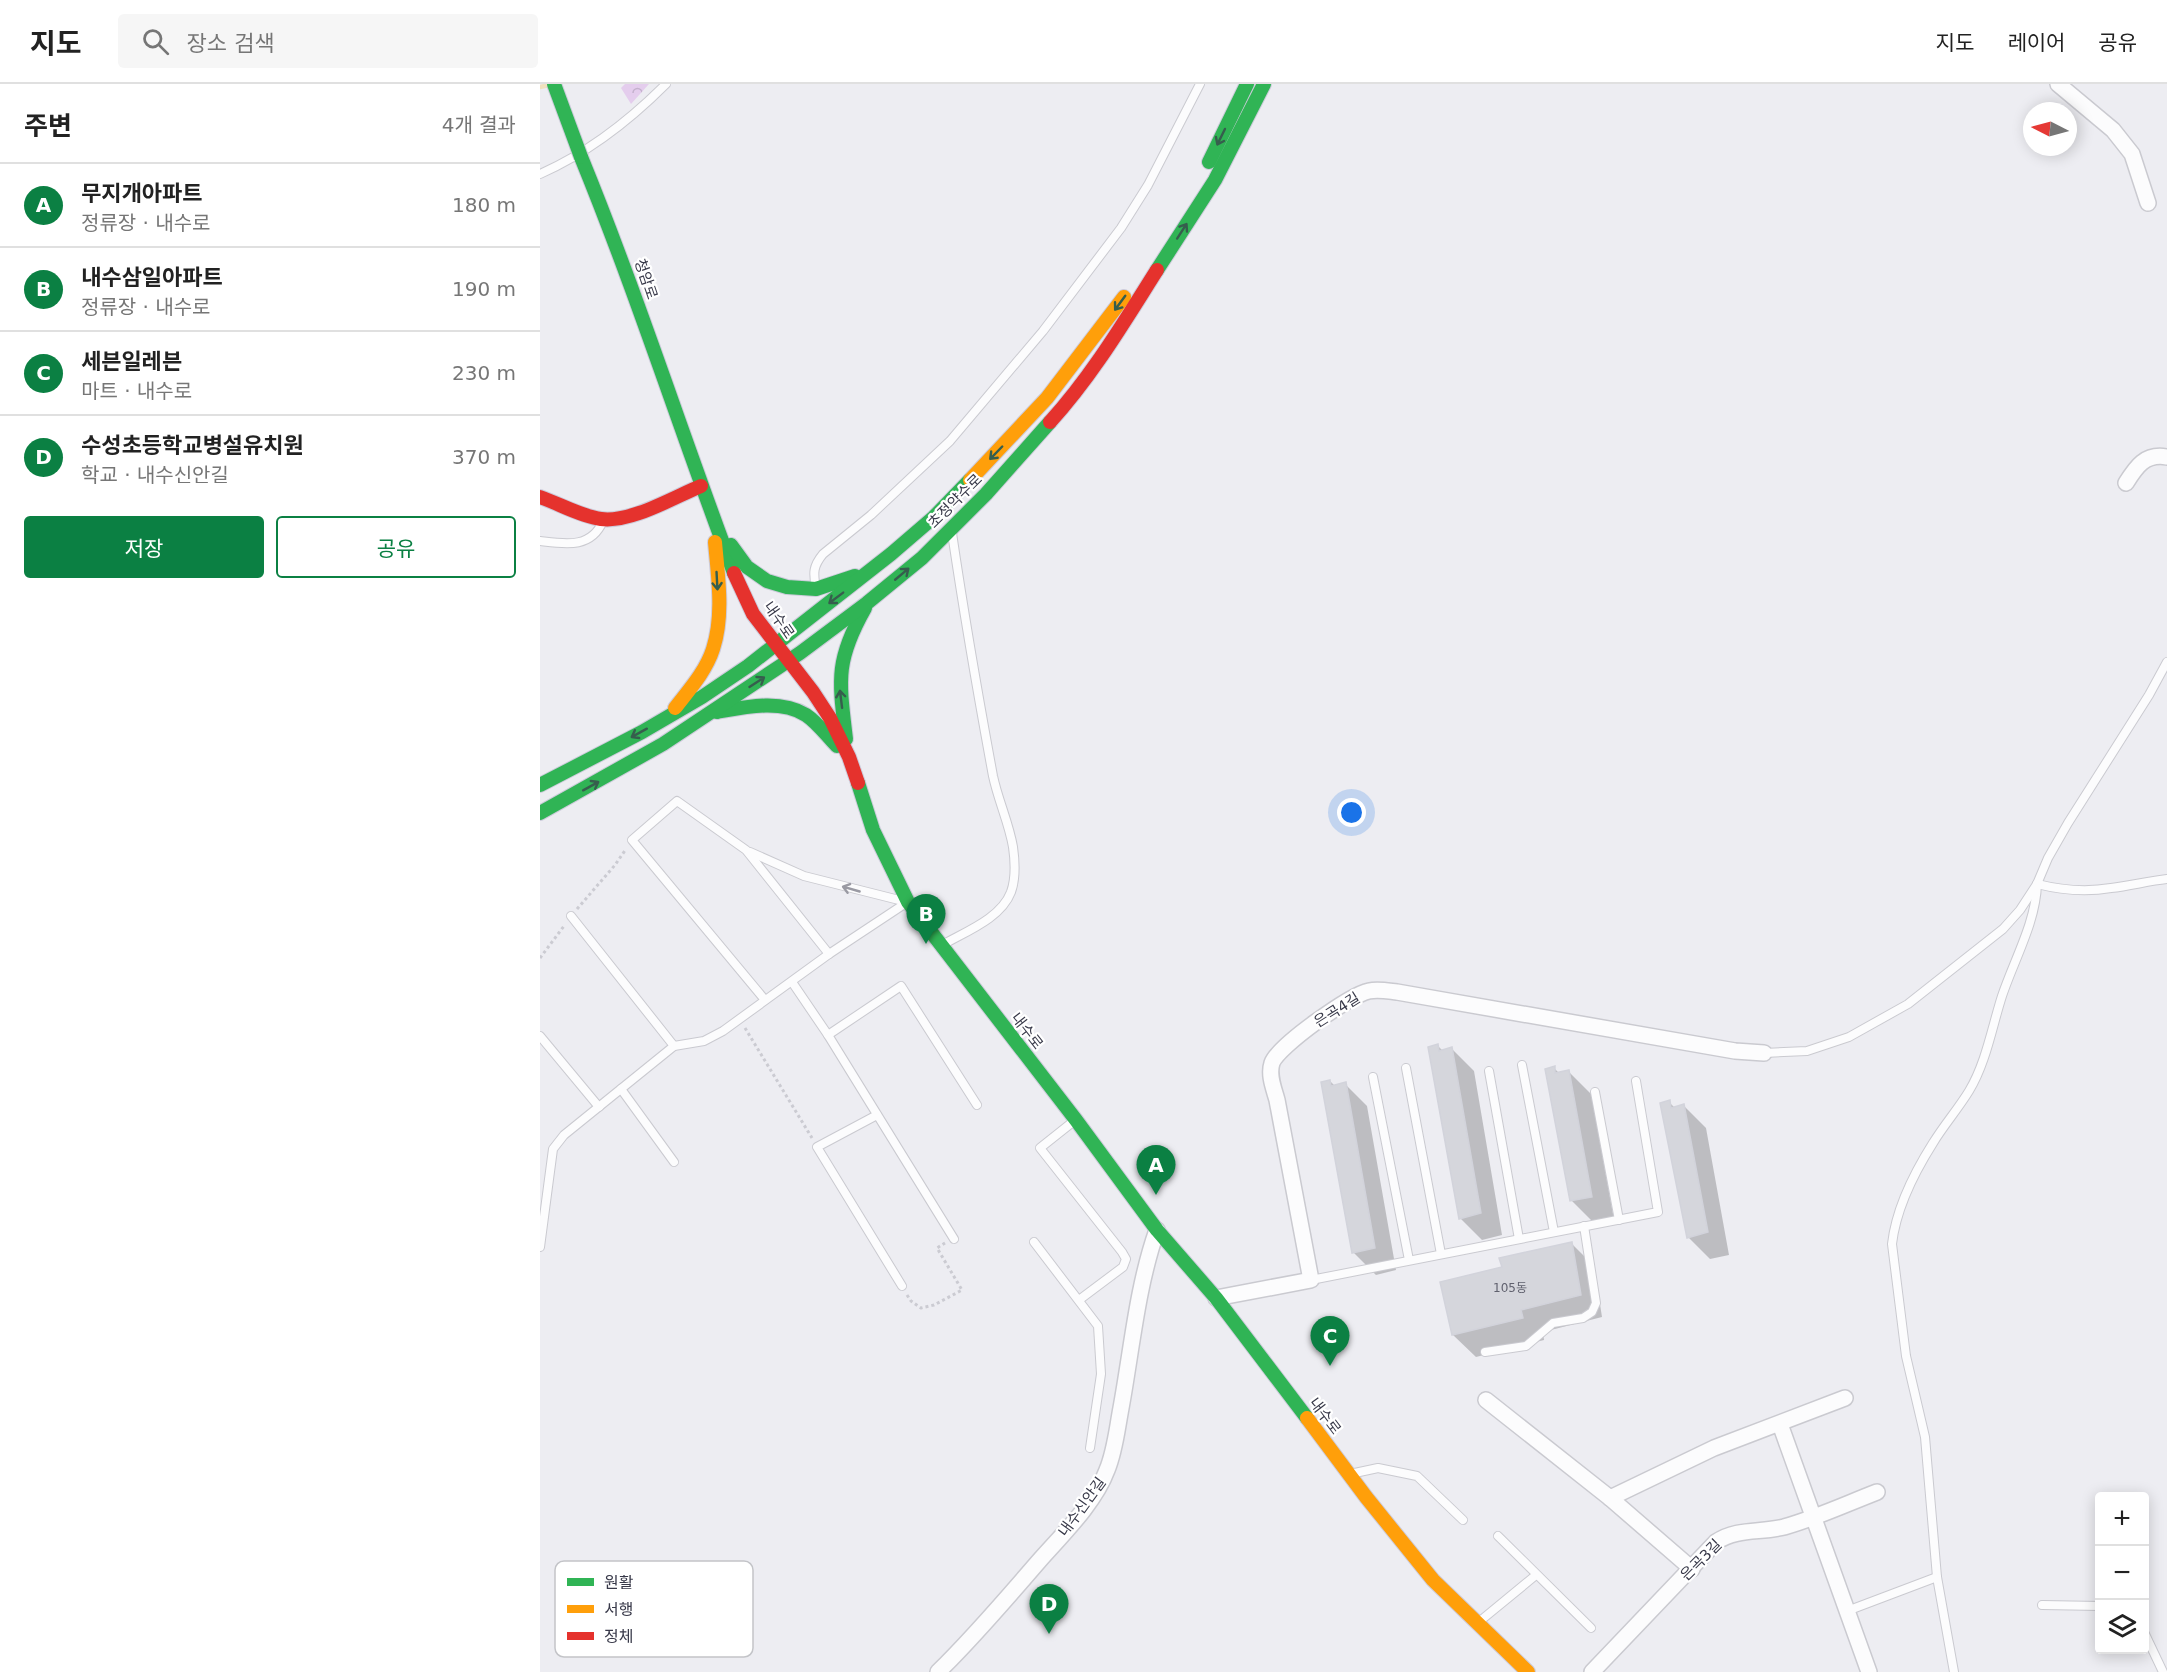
<!DOCTYPE html>
<html lang="ko">
<head>
<meta charset="utf-8">
<style>
  body { margin:0; font-family:"DejaVu Sans","Noto Sans KR",sans-serif; background:#f6f6f6; color:#222 }
  .controls { position:absolute; right:18px; bottom:18px; display:grid; overflow:hidden; border-radius:6px; box-shadow:0 3px 15px #0003 }
  .controls button { width:54px; height:54px; display:grid; place-items:center; padding:0; border:0; border-bottom:2px solid #e0e0e0; background:#fff; color:#222; font:30px sans-serif }
  .compass { position:absolute; left:1483px; top:18px; width:54px; height:54px; border-radius:50%; background:#fff; box-shadow:0 3px 15px #0003; rotate:276deg }
  .you { position:absolute; left:812px; top:729px; width:21px; height:21px; margin:-15px; border:4px solid #fff; border-radius:50%; background:#1a73e8; box-shadow:0 0 0 9px #1a73e833 }
  .badge { display:grid; place-items:center; width:39px; height:39px; border-radius:50%; background:#0b8043; color:#fff; font-size:20px; font-weight:700 }
  .pin { position:absolute; translate:-50% -50px; filter:drop-shadow(0 2px 3px #0008) }
  .pin::after { content:''; position:absolute; top:32px; width:21px; height:18px; background:inherit; clip-path:polygon(0 0,100% 0,50% 100%) }
  .list { margin:0; padding:0; list-style:none }
  h2 { display:flex; justify-content:space-between; align-items:center; height:78px; margin:0; padding:0 24px; font-size:26px }
  h2 small { font-size:20px; font-weight:400; color:#767676 }
  .list li { display:grid; grid-template-columns:39px 1fr auto; gap:18px; align-items:center; box-sizing:border-box; height:84px; padding:0 24px; border-top:2px solid #e0e0e0 }
  .list b { display:block; font-size:22px; white-space:nowrap }
  .list p { margin:0; font-size:20px; white-space:nowrap; color:#767676 }
  .list em { font-size:20px; font-style:normal; color:#767676 }
  .actions { display:flex; gap:12px; padding:18px 24px }
  .actions a { flex:1; padding:14px 0; border:2px solid #0b8043; border-radius:6px; text-align:center; font-size:21px; color:#0b8043 }
  .actions .main { background:#0b8043; color:#fff }
  .icon { flex:none; width:33px; height:33px; fill:none; stroke:currentColor; stroke-width:2; stroke-linecap:round; stroke-linejoin:round }
  .map { position:relative; flex:none; width:1627px; height:1588px; overflow:hidden }
  header { display:flex; align-items:center; gap:36px; box-sizing:border-box; height:84px; padding:0 30px; background:#fff; border-bottom:2px solid #e0e0e0 }
  header strong { font-size:28px }
  nav { display:flex; gap:33px; margin-inline-start:auto; font-size:21px }
  .search { width:420px; height:54px; background:#f6f6f6; display:flex; align-items:center; gap:15px; box-sizing:border-box; padding:0 21px; border-radius:6px; color:#767676; font-size:22px }
  main { display:flex }
  aside { flex:1; background:#fff }
  .map>svg:first-child { display:block }
  .park { fill:url(#park-crowns) }
  .shadow { fill:#0003 }
  .lines { fill:none; stroke-linecap:round; stroke-linejoin:round }
  .stream { stroke:#f0e1be; stroke-width:4.5 }
  .building { fill:#d5d6dc; stroke:#d2d3db; stroke-width:1.5 }
  .lane-casing { stroke:#cacad0; stroke-width:10 }
  .street-casing { stroke:#cacad0; stroke-width:18 }
  .fast-casing { stroke:#cdccdb; stroke-width:16 }
  .slow-casing { stroke:#cdccdb; stroke-width:16 }
  .jam-casing { stroke:#cdccdb; stroke-width:16 }
  .path { stroke:#cbcbd2; stroke-width:3; stroke-dasharray:3 3; stroke-linecap:butt }
  .lane { stroke:#fcfcfd; stroke-width:8 }
  .street { stroke:#fcfcfd; stroke-width:15 }
  .fast { stroke:#30b455; stroke-width:14 }
  .slow { stroke:#ff9f0a; stroke-width:14 }
  .jam { stroke:#e5322d; stroke-width:14 }
  .fast-bridge-casing { stroke:#cdccdb; stroke-width:16; stroke-linecap:butt }
  .fast-bridge { stroke:#30b455; stroke-width:14 }
  .oneway { stroke:#365e4d }
  .oneway2 { stroke:#9a9aa3 }
  .labels { text-anchor:middle; dominant-baseline:central; stroke-width:4.5; stroke-linejoin:round; paint-order:stroke }
  .number-label { font-size:12px; fill:#60616e }
  .street-label { font-size:15px; fill:#383949; stroke:#fff }
  .key { fill:#fff; stroke:#c3c4c8; stroke-width:1.5 }
  .key-label { font-size:16px; fill:#383949 }
</style>
</head>
<body>
<header>
<strong>지도</strong>
<div class="search"><svg class="icon" aria-label="search" viewBox="0 0 24 24"><circle cx="10" cy="10" r="6"/><path d="M15 15l6 6"/></svg>장소 검색</div>
<nav><a>지도</a><a>레이어</a><a>공유</a></nav>
</header>
<main>
<aside>
<h2>주변<small>4개 결과</small></h2>
<ul class="list">
<li><span class="badge">A</span><div><b>무지개아파트</b><p>정류장 · 내수로</p></div><em>180 m</em></li>
<li><span class="badge">B</span><div><b>내수삼일아파트</b><p>정류장 · 내수로</p></div><em>190 m</em></li>
<li><span class="badge">C</span><div><b>세븐일레븐</b><p>마트 · 내수로</p></div><em>230 m</em></li>
<li><span class="badge">D</span><div><b>수성초등학교병설유치원</b><p>학교 · 내수신안길</p></div><em>370 m</em></li>
</ul>
<div class="actions"><a class="main">저장</a><a>공유</a></div>
</aside>
<div class="map">
<svg width="1627" height="1588" viewBox="0 0 1627 1588">
  <defs>
    <pattern id="park-crowns" width="20" height="18" patternUnits="userSpaceOnUse" patternTransform="scale(1.5)"><rect width="20" height="18" fill="#e4cded"/><path d="M2 6a3 3 0 1 1 6 0M12 15a3 3 0 1 1 6 0" fill="none" stroke="#c4b1cd"/></pattern>
  </defs>
  <rect width="100%" height="100%" fill="#ededf2"/>
  <path class="park" d="M85 0H109L91 20 81 4Z"/>
  <g class="shadow">
    <path d="M897 961 903 967 912 965 934 987 962 1151 942 1156 920 1134Z"/>
    <path d="M1014 984 1020 990 1029 988 1051 1010 1074 1135 1054 1139 1032 1117Z"/>
    <path d="M790 997 795 1002 805 1000 827 1022 856 1186 836 1191 813 1168Z"/>
    <path d="M1129 1018 1135 1024 1144 1022 1166 1044 1189 1171 1170 1175 1148 1153Z"/>
    <path d="M1032 1160 1054 1182 1062 1233 1003 1248 1004 1256 936 1273 913 1251 901 1199 963 1184Z"/>
  </g>
  <g class="lines">
    <path class="stream" d="M0 3 9 1"/>
  </g>
  <g class="building">
    <path d="M898 960 899 967 912 963 941 1129 919 1135 888 963Z"/>
    <path d="M1015 982V989L1029 986 1052 1113 1030 1117 1005 985Z"/>
    <path d="M790 996 791 1002 806 998 835 1164 812 1169 781 998Z"/>
    <path d="M1130 1016 1131 1024 1144 1020 1168 1148 1147 1154 1120 1019Z"/>
    <path d="M1032 1158 1041 1211 981 1226 983 1234 912 1251 900 1198 962 1183 959 1174Z"/>
  </g>
  <g class="lines">
    <g class="lane-casing">
      <g id="lane">
        <path d="M0 90C48 69 89 37 126 0"/>
        <path d="M0 457C25 460 51 465 63 437"/>
        <path d="M276 504C273 489 273 482 283 470L331 431 410 357 503 247 581 144 608 101 660 0"/>
        <path d="M210 768 264 792 363 817"/>
        <path d="M1497 800C1521 806 1547 808 1571 804 1590 802 1608 797 1627 795"/>
        <path d="M31 832 134 962"/>
        <path d="M404 860C427 847 461 834 471 808 476 794 475 777 473 763 469 739 458 716 453 692 438 611 424 530 412 449"/>
        <path d="M252 898 288 951 414 1155"/>
        <path d="M225 916 92 756 137 717 206 766 289 870"/>
        <path d="M288 951 361 902 437 1021"/>
        <path d="M0 952 59 1023"/>
        <path d="M1224 969 1267 967 1309 953 1368 920 1463 845 1480 826 1497 800 1508 774 1528 739 1609 611 1627 578"/>
        <path d="M982 981 1014 1148"/>
        <path d="M866 984 901 1170"/>
        <path d="M949 987 979 1155"/>
        <path d="M833 993 869 1176"/>
        <path d="M81 1005 134 1078"/>
        <path d="M1055 1008 1079 1136"/>
        <path d="M337 1031 277 1063 362 1202"/>
        <path d="M534 1037 500 1064 582 1168 586 1175 583 1183 539 1216"/>
        <path d="M494 1158 558 1242 561 1290 550 1364"/>
        <path d="M0 1163 13 1065 24 1051 134 962 164 957 183 947 289 870 366 819"/>
        <path d="M771 1196 1118 1128 1096 997"/>
        <path d="M945 1268 986 1262 1013 1239 1043 1234 1052 1228 1056 1219 1044 1142"/>
        <path d="M810 1390 838 1384 877 1392 923 1436"/>
        <path d="M958 1452 1051 1544"/>
        <path d="M1502 1521 1560 1522"/>
        <path d="M1307 1527 1397 1493"/>
        <path d="M940 1537 996 1491"/>
        <path d="M1604 1548 1623 1588"/>
        <path d="M1414 1588 1397 1493 1385 1353 1366 1272 1352 1160C1356 1125 1374 1089 1393 1059 1404 1041 1418 1025 1429 1007 1446 979 1452 943 1462 912 1474 876 1496 838 1497 800"/>
      </g>
    </g>
    <g class="street-casing">
      <g id="street">
        <path d="M1518 0 1573 46 1592 70 1608 119"/>
        <path d="M1586 399C1596 383 1605 369 1627 373"/>
        <path d="M676 1214 771 1196 737 1016C734 1005 728 991 732 979 738 962 810 911 829 907 838 905 848 907 857 908L1195 967 1224 969"/>
        <path d="M946 1316 1070 1414 1152 1485"/>
        <path d="M1240 1340 1329 1588"/>
        <path d="M1070 1414 1174 1364 1305 1314"/>
        <path d="M398 1588C434 1553 466 1515 499 1477 522 1451 555 1419 567 1386 575 1367 577 1345 581 1324 592 1264 597 1203 617 1146"/>
        <path d="M1052 1588 1176 1458C1197 1444 1220 1449 1244 1443 1276 1434 1306 1420 1337 1408"/>
      </g>
    </g>
    <g class="fast-casing">
      <g id="fast">
        <path d="M41 73C97 210 142 351 194 489"/>
        <path d="M669 78 707 0"/>
        <path d="M617 186 675 96 724 0"/>
        <path d="M191 461 207 483 227 497 247 503 276 505 315 492"/>
        <path d="M177 628C205 623 241 615 266 631 278 639 287 652 297 662"/>
        <path d="M306 655C299 596 295 577 325 524"/>
        <path d="M318 699 333 746 368 818 536 1036 617 1146 676 1214 767 1334"/>
        <path d="M0 701 102 648 162 613 208 582 351 470 394 433 430 396"/>
        <path d="M0 729 123 660 260 569 327 519 382 474 446 410 510 338"/>
      </g>
    </g>
    <g class="slow-casing">
      <g id="slow">
        <path d="M430 396 507 314 584 213"/>
        <path d="M135 624C149 606 166 587 173 565 184 531 178 493 175 458"/>
        <path d="M767 1334 826 1413 893 1496 988 1588"/>
      </g>
    </g>
    <g class="jam-casing">
      <g id="jam">
        <path d="M510 338C552 292 584 238 617 186"/>
        <path d="M0 413C20 420 40 432 61 435 91 439 134 413 161 402"/>
        <path d="M194 489 213 530 273 608 290 634 309 673 318 699"/>
      </g>
    </g>
    <g class="path">
      <path d="M37 825 75 781 86 765"/>
      <path d="M0 874 24 842"/>
      <path d="M205 944 272 1054"/>
      <path d="M367 1211 371 1217 381 1224 394 1221 422 1206 397 1164 405 1159"/>
    </g>
    <use href="#lane" class="lane"/>
    <use href="#street" class="street"/>
    <use href="#fast" class="fast"/>
    <use href="#slow" class="slow"/>
    <use href="#jam" class="jam"/>
    <g class="fast-bridge-casing">
      <path id="fast-bridge" d="M14 0 41 73"/>
    </g>
    <use href="#fast-bridge" class="fast-bridge"/>
  </g>
  <defs><path id="oneway-shaft" d="M-6 0H5M1.5-3L5.5 0L1.5 3" fill="none" stroke-width="1.6" stroke-linecap="round" stroke-linejoin="round" transform="scale(1.5)"/></defs>
  <g class="oneway">
    <use href="#oneway-shaft" transform="translate(681 53) rotate(116)"/>
    <use href="#oneway-shaft" transform="translate(642 147) rotate(-57)"/>
    <use href="#oneway-shaft" transform="translate(580 219) rotate(126)"/>
    <use href="#oneway-shaft" transform="translate(456 369) rotate(134)"/>
    <use href="#oneway-shaft" transform="translate(362 490) rotate(-40)"/>
    <use href="#oneway-shaft" transform="translate(177 497) rotate(87)"/>
    <use href="#oneway-shaft" transform="translate(296 514) rotate(143)"/>
    <use href="#oneway-shaft" transform="translate(217 598) rotate(-33)"/>
    <use href="#oneway-shaft" transform="translate(301 615) rotate(-97)"/>
    <use href="#oneway-shaft" transform="translate(99 649) rotate(151)"/>
    <use href="#oneway-shaft" transform="translate(51 702) rotate(-29)"/>
  </g>
  <use class="oneway2" href="#oneway-shaft" transform="translate(311 805) rotate(-164)"/>
  <g class="labels">
    <g class="number-label">
      <text x="970" y="1204">105동</text>
    </g>
    <g class="street-label">
      <text transform="translate(106 195) rotate(71)">청암로</text>
      <text transform="translate(415 417) rotate(-45)">초정약수로</text>
      <text transform="translate(239 536) rotate(55)">내수로</text>
      <text transform="translate(797 926) rotate(-32)">은곡4길</text>
      <text transform="translate(487 947) rotate(52)">내수로</text>
      <text transform="translate(785 1332) rotate(53)">내수로</text>
      <text transform="translate(542 1423) rotate(-54)">내수신안길</text>
      <text transform="translate(1161 1476) rotate(-45)">은곡3길</text>
    </g>
  </g>
  <rect x="15" y="1477" width="198" height="96" rx="9" class="key"/>
  <rect x="27" y="1494" width="27" height="8" fill="#30b455"/>
  <rect x="27" y="1521" width="27" height="8" fill="#ff9f0a"/>
  <rect x="27" y="1548" width="27" height="8" fill="#e5322d"/>
  <g class="key-label">
    <text x="64" y="1504">원활</text>
    <text x="64" y="1531">서행</text>
    <text x="64" y="1558">정체</text>
  </g>
</svg>
<div class="controls">
<button>+</button>
<button>−</button>
<button><svg class="icon" aria-label="layers" viewBox="0 0 24 24"><path d="M12 4l9 5-9 5-9-5zM3 14l9 5 9-5"/></svg></button>
</div>
<svg class="compass" viewBox="-18 -18 36 36"><path d="M0-13l5 13h-10z" fill="#e53935"/><path d="M0 13l5-13h-10z" fill="#767676"/></svg>
<div class="you"></div>
<div class="pin badge" style="left:616px;top:1111px">A</div>
<div class="pin badge" style="left:386px;top:860px">B</div>
<div class="pin badge" style="left:790px;top:1282px">C</div>
<div class="pin badge" style="left:509px;top:1550px">D</div>
</div>
</main>
</body>
</html>
